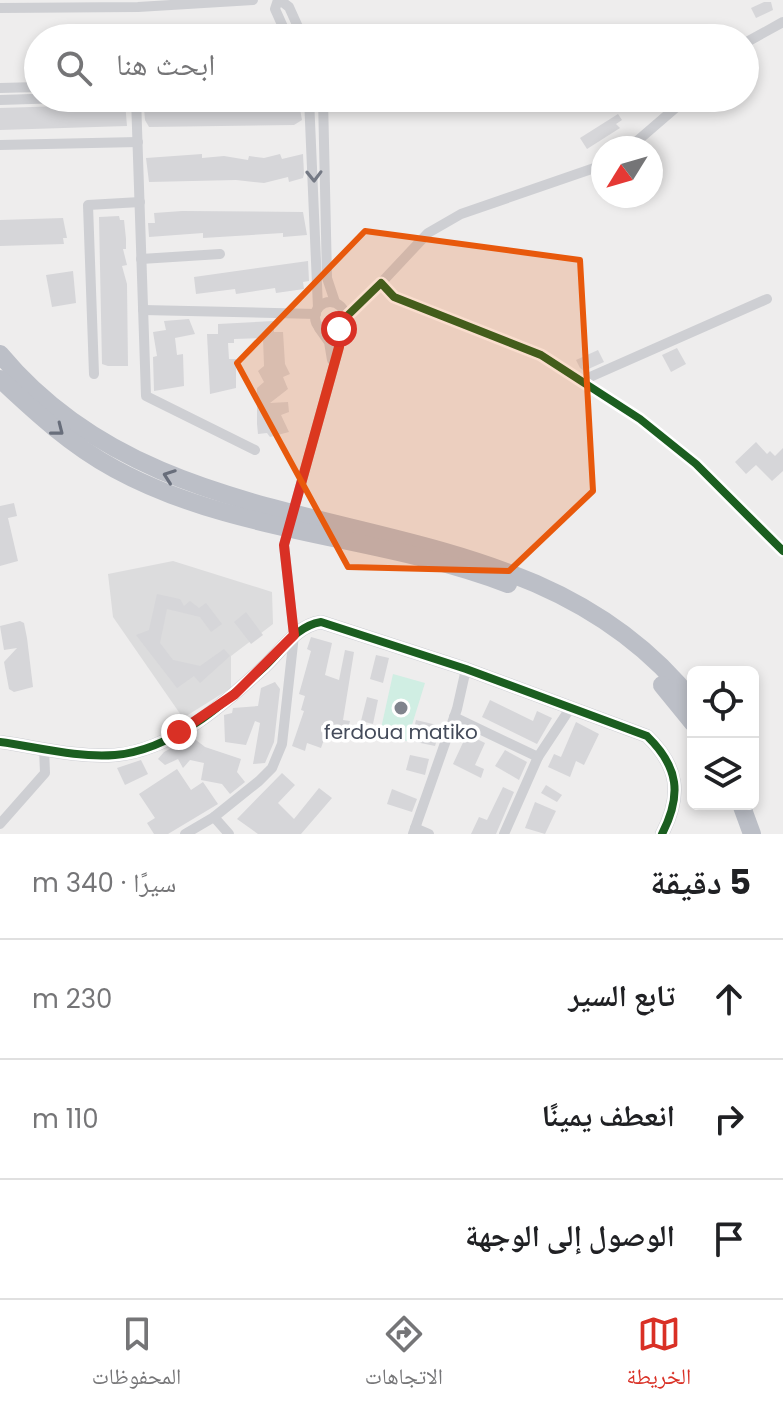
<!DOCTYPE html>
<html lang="ar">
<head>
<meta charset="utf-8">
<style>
  body { margin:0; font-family:Poppins,"Noto Naskh Arabic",sans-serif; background:#f2f2f2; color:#202124; direction:rtl }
  .controls { position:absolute; right:24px; bottom:24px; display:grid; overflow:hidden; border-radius:12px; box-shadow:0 4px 12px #0003 }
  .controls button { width:72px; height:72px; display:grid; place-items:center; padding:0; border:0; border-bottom:2px solid #e0e0e0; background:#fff; color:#202124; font:40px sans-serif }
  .compass { position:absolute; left:591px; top:136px; width:72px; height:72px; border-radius:50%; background:#fff; box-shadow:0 4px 12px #0003; rotate:233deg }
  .stop { position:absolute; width:24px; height:24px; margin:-18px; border:6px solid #d93025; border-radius:50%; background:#fff }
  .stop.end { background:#d93025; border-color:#fff; box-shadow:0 2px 8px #0008 }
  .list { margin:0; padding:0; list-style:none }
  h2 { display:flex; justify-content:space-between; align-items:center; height:104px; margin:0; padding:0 32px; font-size:34px }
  h2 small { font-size:26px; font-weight:400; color:#757577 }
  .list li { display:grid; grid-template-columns:52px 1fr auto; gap:24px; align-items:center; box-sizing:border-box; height:120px; padding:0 32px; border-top:2px solid #e0e0e0 }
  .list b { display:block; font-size:30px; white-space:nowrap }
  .list em { font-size:26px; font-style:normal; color:#757577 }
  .icon { flex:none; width:44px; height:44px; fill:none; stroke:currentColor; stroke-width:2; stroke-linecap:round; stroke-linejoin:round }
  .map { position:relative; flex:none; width:783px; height:834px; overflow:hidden; direction:ltr }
  .search { position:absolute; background:#fff; box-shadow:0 4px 12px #0003; left:24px; right:24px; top:24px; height:88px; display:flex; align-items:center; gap:20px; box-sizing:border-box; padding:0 28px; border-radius:44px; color:#757577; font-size:30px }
  .sheet { height:464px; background:#fff }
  nav { display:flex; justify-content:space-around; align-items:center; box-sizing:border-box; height:112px; border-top:2px solid #e0e0e0; background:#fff; font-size:22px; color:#757577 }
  nav a { display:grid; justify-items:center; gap:4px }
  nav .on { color:#d93025 }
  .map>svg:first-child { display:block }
  .education { fill:#dcdcdd }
  .green { fill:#d0eee3 }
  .building { fill:#d6d6d9 }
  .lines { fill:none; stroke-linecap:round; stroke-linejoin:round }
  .street { stroke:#cecfd3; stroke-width:10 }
  .secondary { stroke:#cdced3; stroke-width:14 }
  .highway { stroke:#bcbfc7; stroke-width:18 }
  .cycleway-casing { stroke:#fff; stroke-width:13 }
  .cycleway { stroke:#1b5e20; stroke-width:8 }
  .oneway { stroke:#747984 }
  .oneway2 { stroke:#686e7b }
  .route { stroke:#d93025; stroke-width:10 }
  .marked { fill:#e8590c; fill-opacity:0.2; stroke:#e8590c; stroke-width:6; stroke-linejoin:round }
  .poi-dot { fill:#80848d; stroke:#fff; stroke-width:3 }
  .labels { text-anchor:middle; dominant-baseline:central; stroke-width:7; stroke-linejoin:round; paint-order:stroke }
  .poi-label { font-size:20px; fill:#444b5a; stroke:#fff }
</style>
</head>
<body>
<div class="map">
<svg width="783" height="834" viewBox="0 0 783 834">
  <rect width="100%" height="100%" fill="#eeeded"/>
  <path class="education" d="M173 561 272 592 273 624 231 656V688L183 718 113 617 108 574Z"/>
  <path class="green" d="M393 674 425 683 407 741 380 733Z"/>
  <g class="building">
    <path d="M764 2H771L773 10 756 18 751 8Z"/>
    <path d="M298 98 302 120 294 125 149 127 145 120 144 108 149 105Z"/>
    <path d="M104 100 105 103 125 102 127 126 0 130V108L63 106Z"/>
    <path d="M618 114 622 120 616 124 620 128 587 149 580 138Z"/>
    <path d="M202 154V158L224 156 248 160 249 156 264 158 280 154 282 159 303 154 304 174 303 178 289 182 288 177 264 183 236 180 149 182 146 158Z"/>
    <path d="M182 211 303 212 307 235 283 237V233L203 238V233L149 237 148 223H155L154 213Z"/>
    <path d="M119 216 120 220H124L126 239V249H123L127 265 122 266 127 284 128 366H108L102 364 99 217Z"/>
    <path d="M63 218 67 238H63L64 244 0 246V220Z"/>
    <path d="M308 261 309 281 303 282 304 289 276 293 275 288 236 294 235 289 196 294 194 277Z"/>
    <path d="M73 271 76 303 52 307 46 275Z"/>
    <path d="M189 319 195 334 175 338 177 355 183 354 184 386 154 391 153 357 157 356 153 332 166 330 164 321Z"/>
    <path d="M274 321V332H283L285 364 290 374 283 377 288 389 270 403 288 402 289 412 281 415 289 432 270 437 267 433 258 434 257 424V388L264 382 258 371 264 366 263 338 234 339V343H228L229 359H236V388L210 394 207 334H218V324Z"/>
    <path d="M677 348 686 364 671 372 662 355Z"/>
    <path d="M598 350 604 362 584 371 580 368 576 360Z"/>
    <path d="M756 442 767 454 770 451 775 456 783 448V471L772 481 756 465 746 474 735 462Z"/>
    <path d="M14 503 17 516 8 518 18 561 0 566V506Z"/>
    <path d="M157 594 180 599 184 606 190 601 199 608 206 603 222 624 211 632 200 617 167 609 160 643 173 660 200 666 224 649 230 656 200 683 194 676 177 688 136 635 149 630Z"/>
    <path d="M246 612 263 635 251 644 234 622Z"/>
    <path d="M20 621 24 623 27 638 33 687 14 692 9 689 4 662 17 648 4 650 0 626Z"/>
    <path d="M311 637 332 643 325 675 339 680 345 650 354 652 343 720 350 721 346 736 327 731 321 748 307 743 305 751 292 746 304 711 301 710 305 696 299 694 311 651 307 649Z"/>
    <path d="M376 655 389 658 383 683 370 679Z"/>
    <path d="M275 682 280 689 274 742 265 763 253 764 260 723 255 721 246 745 225 742 224 715 232 713 233 708 258 706 261 688Z"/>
    <path d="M367 697 378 700 373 724 361 721Z"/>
    <path d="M490 700 533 721 537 711 552 718 537 744 482 717Z"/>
    <path d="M416 720 441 726 435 746 411 741Z"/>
    <path d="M576 722 599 734 584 765 576 761 570 777 548 767 554 754 561 757Z"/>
    <path d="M467 734 485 743 475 765 484 769 481 778 453 764Z"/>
    <path d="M192 737 205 747 241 759 237 772 245 782 230 794 222 784 201 780 204 763 190 760 183 768 178 759 165 765 158 759 164 752Z"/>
    <path d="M505 750 527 762 519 780 495 766Z"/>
    <path d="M410 755 429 759 425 775 406 770Z"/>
    <path d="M141 760 148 774 125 785 117 768Z"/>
    <path d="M177 769 191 790 203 782 218 804 168 834H154L147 823 155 818 139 794Z"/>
    <path d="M282 773 295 785 278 803 294 819 319 788 332 798 301 834H258L237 819Z"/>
    <path d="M546 785 562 795 557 802 541 793Z"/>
    <path d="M503 787 514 792 496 834H471L479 817 487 820Z"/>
    <path d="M392 789 417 799 412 812 387 804Z"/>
    <path d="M535 802 556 811 545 834 525 828Z"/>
  </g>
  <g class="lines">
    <g class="street">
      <path d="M278 0 275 9 288 38"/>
      <path d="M280 0 289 7 303 38"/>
      <path d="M0 8 138 7 253 0"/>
      <path d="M745 43 783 22"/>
      <path d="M0 88 38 87"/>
      <path d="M136 98 146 396 255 450"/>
      <path d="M309 98 318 308"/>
      <path d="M323 98 327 278 335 302"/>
      <path d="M0 100 63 98"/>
      <path d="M0 145 138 142"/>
      <path d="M629 148 687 98"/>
      <path d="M141 259 220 254"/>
      <path d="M381 283 428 233 461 214 603 165"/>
      <circle cx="330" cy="317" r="15"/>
      <path d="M143 310 316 314"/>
      <path d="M346 317 381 283 394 297 541 355 640 419 696 464 783 551"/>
      <path d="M319 328 329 342 332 360"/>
      <path d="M94 374 88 205 140 202"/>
      <path d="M581 381 767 299"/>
      <path d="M454 717 538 757"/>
      <path d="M214 817 229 834"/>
      <path d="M0 824 45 773 44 748"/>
      <path d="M415 828 429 834"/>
      <path d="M185 834 214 817 259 781 272 768 282 744 294 635 284 545 339 347V329"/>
      <path d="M413 834 457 709 466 669"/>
      <path d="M504 834 538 757 571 707"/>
    </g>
    <path class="secondary" d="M0 742C37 747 77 758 115 755 173 750 225 703 265 666 283 649 296 626 321 622L466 669 647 736C679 767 682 795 662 834"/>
    <g class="highway">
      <path d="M0 354C185 577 517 477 693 702"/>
      <path d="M0 379C35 412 72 446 115 469 236 535 381 535 508 584"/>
      <path d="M662 685 693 723"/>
      <path d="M741 804 752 834"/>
    </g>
    <g class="cycleway-casing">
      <g id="cycleway">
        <path d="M346 317 381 283 394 297 541 355 640 419 696 464 783 551"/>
        <path d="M0 742C37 747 77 758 115 755 173 750 225 703 265 666 283 649 296 626 321 622L466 669 647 736C679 767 682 795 662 834"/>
      </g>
    </g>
    <use href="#cycleway" class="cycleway"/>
  </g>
  <defs><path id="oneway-chevron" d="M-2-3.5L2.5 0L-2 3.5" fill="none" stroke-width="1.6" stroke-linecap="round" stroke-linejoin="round" transform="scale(2)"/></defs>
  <use class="oneway" href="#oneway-chevron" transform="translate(314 176) rotate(89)"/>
  <g class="oneway2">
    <use href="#oneway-chevron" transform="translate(58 430) rotate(38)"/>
    <use href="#oneway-chevron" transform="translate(169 476) rotate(-160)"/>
  </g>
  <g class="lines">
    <path class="route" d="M179 732 235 694 294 635 284 545 339 347V329"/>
  </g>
  <path class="marked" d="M365 231 580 260 593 491 509 571 348 567 237 363Z"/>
  <circle class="poi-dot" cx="401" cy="708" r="8"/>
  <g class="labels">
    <g class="poi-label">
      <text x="401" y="732">ferdoua matiko</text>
    </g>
  </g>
</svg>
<div class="controls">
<button><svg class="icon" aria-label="locate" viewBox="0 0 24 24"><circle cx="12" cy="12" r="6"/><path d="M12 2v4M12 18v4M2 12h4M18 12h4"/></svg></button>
<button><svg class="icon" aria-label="layers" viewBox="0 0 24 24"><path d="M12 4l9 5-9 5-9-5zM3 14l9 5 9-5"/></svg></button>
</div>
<svg class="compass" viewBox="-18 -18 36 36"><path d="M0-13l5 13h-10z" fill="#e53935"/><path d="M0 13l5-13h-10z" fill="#757577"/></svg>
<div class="stop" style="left:339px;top:329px"></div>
<div class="stop end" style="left:179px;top:732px"></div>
<div class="search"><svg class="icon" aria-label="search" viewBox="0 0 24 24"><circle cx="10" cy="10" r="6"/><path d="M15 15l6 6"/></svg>ابحث هنا</div>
</div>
<section class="sheet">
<h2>5 دقيقة<small>سيرًا · 340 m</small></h2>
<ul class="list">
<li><svg class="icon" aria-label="ahead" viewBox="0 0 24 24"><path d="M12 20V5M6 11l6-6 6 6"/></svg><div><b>تابع السير</b></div><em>230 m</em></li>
<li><svg class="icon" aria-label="right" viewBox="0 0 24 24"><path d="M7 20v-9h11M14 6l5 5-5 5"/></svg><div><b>انعطف يمينًا</b></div><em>110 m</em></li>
<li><svg class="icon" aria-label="arrive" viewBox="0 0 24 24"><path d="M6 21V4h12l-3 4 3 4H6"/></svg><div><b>الوصول إلى الوجهة</b></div></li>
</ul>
</section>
<nav>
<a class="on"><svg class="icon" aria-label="map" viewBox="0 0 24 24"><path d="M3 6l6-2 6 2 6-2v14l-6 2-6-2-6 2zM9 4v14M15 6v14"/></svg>الخريطة</a>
<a><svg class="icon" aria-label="directions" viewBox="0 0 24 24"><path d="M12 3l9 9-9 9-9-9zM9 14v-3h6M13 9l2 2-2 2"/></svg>الاتجاهات</a>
<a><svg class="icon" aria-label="saved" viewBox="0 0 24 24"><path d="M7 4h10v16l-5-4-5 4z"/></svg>المحفوظات</a>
</nav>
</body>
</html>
